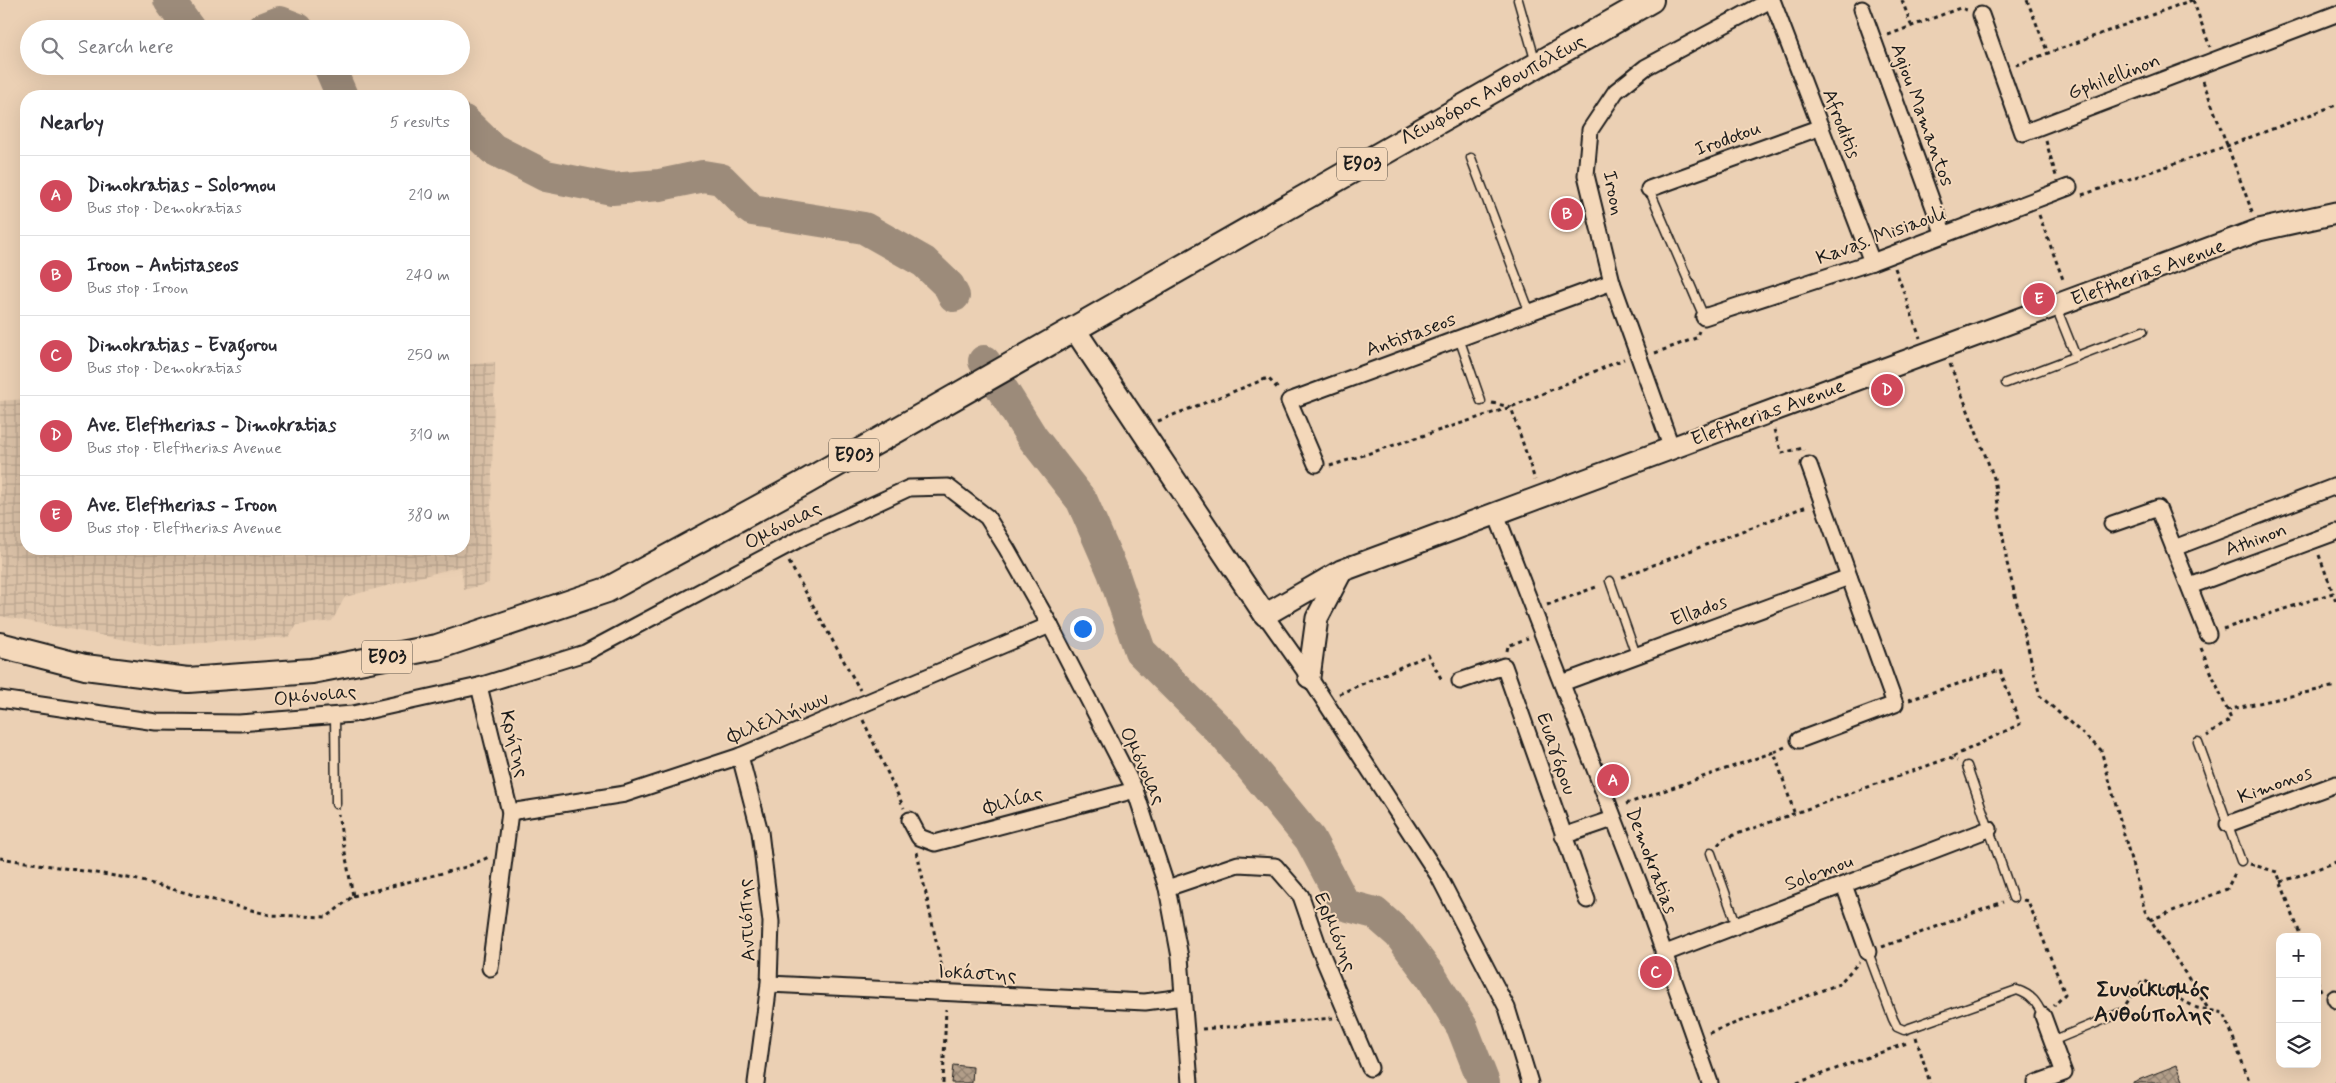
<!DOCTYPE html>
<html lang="en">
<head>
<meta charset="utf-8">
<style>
  body { margin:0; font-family:Mynerve,sans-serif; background:#f7f7f7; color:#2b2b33 }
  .controls { position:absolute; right:15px; bottom:15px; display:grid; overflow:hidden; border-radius:10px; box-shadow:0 5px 20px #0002 }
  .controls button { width:45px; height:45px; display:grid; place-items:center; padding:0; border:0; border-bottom:1px solid #e1e1e2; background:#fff; color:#2b2b33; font:25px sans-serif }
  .you { position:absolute; left:1082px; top:628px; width:18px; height:18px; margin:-12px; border:4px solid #fff; border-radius:50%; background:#1a73e8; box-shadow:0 0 0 8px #1a73e833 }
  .badge { display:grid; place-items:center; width:32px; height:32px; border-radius:50%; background:#d1495b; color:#fff; font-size:16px; font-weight:700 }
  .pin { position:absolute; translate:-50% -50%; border:2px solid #fff; box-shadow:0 1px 5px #0006 }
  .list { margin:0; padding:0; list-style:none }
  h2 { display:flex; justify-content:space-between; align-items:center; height:65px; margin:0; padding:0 20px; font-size:21px }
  h2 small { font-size:16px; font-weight:400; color:#7c7c81 }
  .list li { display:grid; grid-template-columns:32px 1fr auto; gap:15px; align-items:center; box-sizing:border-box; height:80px; padding:0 20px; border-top:1px solid #e1e1e2 }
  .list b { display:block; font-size:19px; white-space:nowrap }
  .list p { margin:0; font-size:16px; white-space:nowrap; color:#7c7c81 }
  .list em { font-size:16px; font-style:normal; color:#7c7c81 }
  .icon { flex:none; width:28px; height:28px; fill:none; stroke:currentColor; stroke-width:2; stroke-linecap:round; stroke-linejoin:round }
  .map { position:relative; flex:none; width:2336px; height:1083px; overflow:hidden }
  .search { position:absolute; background:#fff; box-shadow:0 5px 20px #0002; left:20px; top:20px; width:450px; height:55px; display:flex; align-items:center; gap:12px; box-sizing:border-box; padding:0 18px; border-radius:28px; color:#7c7c81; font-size:19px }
  .panel { position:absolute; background:#fff; box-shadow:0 5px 20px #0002; left:20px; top:90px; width:450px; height:465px; border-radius:20px }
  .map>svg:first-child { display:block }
  .industrial { fill:url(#industrial-grid) }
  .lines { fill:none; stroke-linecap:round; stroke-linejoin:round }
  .river { stroke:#9c8b7a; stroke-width:32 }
  .building { fill:url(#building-cross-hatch); stroke:#1c1c1c }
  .service-casing { stroke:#1c1c1c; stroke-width:11 }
  .minor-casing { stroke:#1c1c1c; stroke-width:19 }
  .secondary-casing { stroke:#1c1c1c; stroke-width:25 }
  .primary-casing { stroke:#1c1c1c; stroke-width:28 }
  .path { stroke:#1c1c1c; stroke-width:3; stroke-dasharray:4 4; stroke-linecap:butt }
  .service { stroke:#f4d8ba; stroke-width:8 }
  .minor { stroke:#f4d8ba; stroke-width:15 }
  .secondary { stroke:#f4d8ba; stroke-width:21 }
  .primary { stroke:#f4d8ba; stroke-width:24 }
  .labels { text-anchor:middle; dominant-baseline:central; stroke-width:4; stroke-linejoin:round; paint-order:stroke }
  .shield { fill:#f4d8ba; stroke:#5d544b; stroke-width:1 }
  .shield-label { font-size:19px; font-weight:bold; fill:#1c1c1c }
  .street-label { font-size:20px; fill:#1c1c1c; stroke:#f4d8ba }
  .quarter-label { font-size:22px; font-weight:bold; fill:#1c1c1c; stroke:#f4d8ba }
</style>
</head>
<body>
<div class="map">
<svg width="2336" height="1083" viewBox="0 0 2336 1083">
  <defs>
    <pattern id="industrial-grid" width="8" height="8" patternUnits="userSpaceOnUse" patternTransform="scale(1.25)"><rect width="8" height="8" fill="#dac1a7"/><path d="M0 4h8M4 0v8" fill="none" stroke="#baa58f"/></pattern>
    <pattern id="building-cross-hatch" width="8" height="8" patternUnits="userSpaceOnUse" patternTransform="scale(1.25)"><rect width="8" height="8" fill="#b29e89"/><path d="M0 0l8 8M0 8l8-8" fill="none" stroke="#90806f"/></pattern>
  </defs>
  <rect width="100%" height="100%" fill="#ebd0b4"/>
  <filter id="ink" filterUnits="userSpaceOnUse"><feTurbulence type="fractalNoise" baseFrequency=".02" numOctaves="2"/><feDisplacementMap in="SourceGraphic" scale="10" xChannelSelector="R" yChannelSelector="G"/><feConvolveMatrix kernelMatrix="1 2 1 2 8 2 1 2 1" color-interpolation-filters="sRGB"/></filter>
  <g filter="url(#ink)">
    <path class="industrial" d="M495 362 489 583 464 590 461 566 345 597 332 621 297 625 289 637 158 646 0 616V401L26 399V549H464V365Z"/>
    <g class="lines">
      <g class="river">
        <path d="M169 0 190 29"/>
        <path d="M262 29 280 22 298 29"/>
        <path d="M329 66 342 96"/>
        <path d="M464 121 493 149 546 176 612 189 660 185 703 176 721 179 752 210 864 228 924 262 949 286 954 296"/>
        <path d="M984 361 985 362"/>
        <path d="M1002 389 1032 437 1082 501 1113 572 1140 651 1226 737 1310 839 1345 905 1375 913 1399 934 1432 978 1462 1027 1484 1083"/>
      </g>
    </g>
    <g class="building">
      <path d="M953 1065 973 1067 972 1083H951Z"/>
      <path d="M2177 1065 2184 1083H2133V1082Z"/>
    </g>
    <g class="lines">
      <g class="service-casing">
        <g id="service">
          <path d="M1518 0 1536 63"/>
          <path d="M1471 158 1530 313"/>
          <path d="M1649 189 1704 317"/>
          <path d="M2056 307 2076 357"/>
          <path d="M1459 338 1481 401"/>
          <path d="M2006 383 2143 331"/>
          <path d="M1610 581 1636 655"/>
          <path d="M335 715 336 804"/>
          <path d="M2198 742 2241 861"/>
          <path d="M1967 766 2013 898"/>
          <path d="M1711 853 1737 926"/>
          <path d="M1868 952 1893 1019 1897 1027 1904 1030 2017 990C2032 995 2037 1003 2043 1016"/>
          <path d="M2052 1041 2120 1013"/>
        </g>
      </g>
      <g class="minor-casing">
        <g id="minor">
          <path d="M1772 0 1872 262"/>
          <path d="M1862 9 1944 235"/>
          <path d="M1981 15 2023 133 2336 14"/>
          <path d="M1649 189 1821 127"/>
          <path d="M1704 317 1872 262 2069 187"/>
          <path d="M1672 449 1612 282 1586 175 1590 130 1616 91 1646 67 1771 0"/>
          <path d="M1316 464 1289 401 1612 282"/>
          <path d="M1496 514 1644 896 1710 1083"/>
          <path d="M2112 524 2158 508 2208 634"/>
          <path d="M2174 548 2336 486"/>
          <path d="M2190 586 2336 532"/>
          <path d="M1265 615 1309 677 1438 875 1507 1008 1530 1083"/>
          <path d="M1460 681 1504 666 1587 900"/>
          <path d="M1562 683 1849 577"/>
          <path d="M479 686 510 812 490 968"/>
          <path d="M0 699 156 722 239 723 353 714 479 686 585 653 803 537 909 488 948 487 987 517 1007 549 1050 625 1135 790 1167 888 1180 957 1190 1083"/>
          <path d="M1799 740 1895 704 1809 465"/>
          <path d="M740 756 760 832 771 922 769 984 756 1083"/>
          <path d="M510 812 625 794 740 756 1050 625"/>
          <path d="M910 820 919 837 935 843 1135 790"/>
          <path d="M2228 824 2336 784"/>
          <path d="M1563 836 1613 819"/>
          <path d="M1844 885 1868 952"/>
          <path d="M1167 888 1238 864 1275 866 1301 896 1319 948 1370 1068"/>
          <path d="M1663 954 1989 829"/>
          <path d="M769 984 1145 1002 1183 997"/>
          <path d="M2335 998 2336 1000"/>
          <path d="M2036 1083 2064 1073 2043 1016"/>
        </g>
      </g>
      <g class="secondary-casing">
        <g id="secondary">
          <path d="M1075 330 1265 615 1341 571 2259 230 2336 213"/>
          <path d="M1309 677 1317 618 1341 572"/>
        </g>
      </g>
      <g class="primary-casing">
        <path id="primary" d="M0 645 85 667 188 680 312 671 437 647 607 590 804 483 1651 0"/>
      </g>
      <g class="path">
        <path d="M1902 0 1911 25"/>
        <path d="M2027 0 2048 53"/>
        <path d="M2193 0 2210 47"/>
        <path d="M1888 35 1960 8 1967 10"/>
        <path d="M2016 65 2192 0"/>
        <path d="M2203 81 2253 214"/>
        <path d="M2046 141 2056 176"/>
        <path d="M2082 195 2227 146 2336 105"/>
        <path d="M2039 215 2064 282"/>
        <path d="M1895 268 1920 338"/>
        <path d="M1655 353 1696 338 1699 331"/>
        <path d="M1950 364 1994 478 2007 563 2040 696 2101 750 2145 911 2209 1010"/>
        <path d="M1492 403 1511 407 1535 480"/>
        <path d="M1158 421 1268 378 1279 390"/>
        <path d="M1774 430 1782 453 1803 448 1804 450"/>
        <path d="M1330 466 1511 407 1624 359"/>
        <path d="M2319 555 2333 593"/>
        <path d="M789 562 860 690"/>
        <path d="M1622 577 1807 506"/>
        <path d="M1547 605 1599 586"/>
        <path d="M2223 629 2333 593 2336 601"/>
        <path d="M2201 648 2231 719 2207 736"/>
        <path d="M1507 651 1508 646 1528 638"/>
        <path d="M1339 694 1428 655 1442 680H1444"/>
        <path d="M1909 700 2000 670 2020 724 1950 758"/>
        <path d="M2227 710 2336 686"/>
        <path d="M863 720 904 808"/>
        <path d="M1785 747 1774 752 1794 812"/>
        <path d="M1626 804 1774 752"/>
        <path d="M1718 845 1723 839 1949 758 1957 761"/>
        <path d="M917 852 944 978"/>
        <path d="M0 858 134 879 270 915 327 917 353 896 338 814"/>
        <path d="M2250 864 2277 872 2301 937"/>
        <path d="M2281 882 2336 862"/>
        <path d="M353 896 466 867 489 857"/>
        <path d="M2023 900 2028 901 2065 994 2054 1006"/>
        <path d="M2150 920 2227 889 2236 871"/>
        <path d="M1882 947 2003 902"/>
        <path d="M2317 980 2321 991"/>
        <path d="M2126 1004 2143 980 2197 1008 2224 1013 2250 1083"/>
        <path d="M1202 1029 1333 1018"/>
        <path d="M1709 1033 1839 984 1859 962"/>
        <path d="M1916 1037 1930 1083"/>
        <path d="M943 1083 946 1009"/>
        <path d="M1797 1083 1907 1043"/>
        <path d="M2335 1083H2336"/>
      </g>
      <use href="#service" class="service"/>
      <use href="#minor" class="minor"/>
      <use href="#secondary" class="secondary"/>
      <use href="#primary" class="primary"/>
    </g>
  </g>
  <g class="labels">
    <g class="shield">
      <rect x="1337" y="147.5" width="50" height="33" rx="4"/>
      <rect x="829" y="438.5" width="50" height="33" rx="4"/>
      <rect x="362" y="640.5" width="50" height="33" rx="4"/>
    </g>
    <g class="shield-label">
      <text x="1362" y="164">E903</text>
      <text x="854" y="455">E903</text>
      <text x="387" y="657">E903</text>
    </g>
    <g class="street-label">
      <text transform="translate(2114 77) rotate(-21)">Gphilellinon</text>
      <text transform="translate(1493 90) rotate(-29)">Λεωφόρος Ανθουπόλεως</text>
      <text transform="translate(1922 115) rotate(70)">Agiou Mamantos</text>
      <text transform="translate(1841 124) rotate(69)">Afroditis</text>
      <text transform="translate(1728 139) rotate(-20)">Irodotou</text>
      <text transform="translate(1613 193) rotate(79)">Iroon</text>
      <text transform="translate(1881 236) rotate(-20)">Kavas. Misiaouli</text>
      <text transform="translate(2148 273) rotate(-20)">Eleftherias Avenue</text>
      <text transform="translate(1411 335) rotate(-20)">Antistaseos</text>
      <text transform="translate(1768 413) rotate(-20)">Eleftherias Avenue</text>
      <text transform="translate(783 526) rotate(-27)">Ομόνοιας</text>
      <text transform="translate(2256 540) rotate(-20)">Athinon</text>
      <text transform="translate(1699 611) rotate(-20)">Ellados</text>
      <text transform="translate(315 696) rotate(-6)">Ομόνοιας</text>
      <text transform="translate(778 718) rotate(-22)">Φιλελλήνων</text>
      <text transform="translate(514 744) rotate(76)">Κρήτης</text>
      <text transform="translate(1556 754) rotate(71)">Ευαγόρου</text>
      <text transform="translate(1142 766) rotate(65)">Ομόνοιας</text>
      <text transform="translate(2275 785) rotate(-20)">Kimonos</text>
      <text transform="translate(1013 801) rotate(-15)">Φιλίας</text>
      <text transform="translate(1651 861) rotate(69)">Demokratias</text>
      <text transform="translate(1819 873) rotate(-21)">Solomou</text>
      <text transform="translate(747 920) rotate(-93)">Αντιόπης</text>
      <text transform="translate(1335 932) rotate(68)">Ερμιόνης</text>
      <text transform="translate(977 974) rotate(3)">Ιοκάστης</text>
    </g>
    <g class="quarter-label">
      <text x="2153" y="990">Συνοικισμός<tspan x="2153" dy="25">Ανθούπολης</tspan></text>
    </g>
  </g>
</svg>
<div class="controls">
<button>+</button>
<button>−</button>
<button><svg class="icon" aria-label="layers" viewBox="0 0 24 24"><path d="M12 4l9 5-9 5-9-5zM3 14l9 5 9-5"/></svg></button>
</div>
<div class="you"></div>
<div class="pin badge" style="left:1613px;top:780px">A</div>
<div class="pin badge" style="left:1567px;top:214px">B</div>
<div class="pin badge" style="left:1656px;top:972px">C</div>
<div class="pin badge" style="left:1887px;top:390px">D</div>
<div class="pin badge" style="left:2039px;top:299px">E</div>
<div class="search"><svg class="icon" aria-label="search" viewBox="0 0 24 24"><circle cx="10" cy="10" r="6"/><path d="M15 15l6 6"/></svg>Search here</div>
<section class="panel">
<h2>Nearby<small>5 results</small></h2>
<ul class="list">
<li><span class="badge">A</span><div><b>Dimokratias - Solomou</b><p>Bus stop · Demokratias</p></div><em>210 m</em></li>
<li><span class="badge">B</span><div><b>Iroon - Antistaseos</b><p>Bus stop · Iroon</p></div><em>240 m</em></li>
<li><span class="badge">C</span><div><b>Dimokratias - Evagorou</b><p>Bus stop · Demokratias</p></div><em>250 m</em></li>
<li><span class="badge">D</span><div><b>Ave. Eleftherias - Dimokratias</b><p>Bus stop · Eleftherias Avenue</p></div><em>310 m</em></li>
<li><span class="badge">E</span><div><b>Ave. Eleftherias - Iroon</b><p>Bus stop · Eleftherias Avenue</p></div><em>380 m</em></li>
</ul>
</section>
</div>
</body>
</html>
